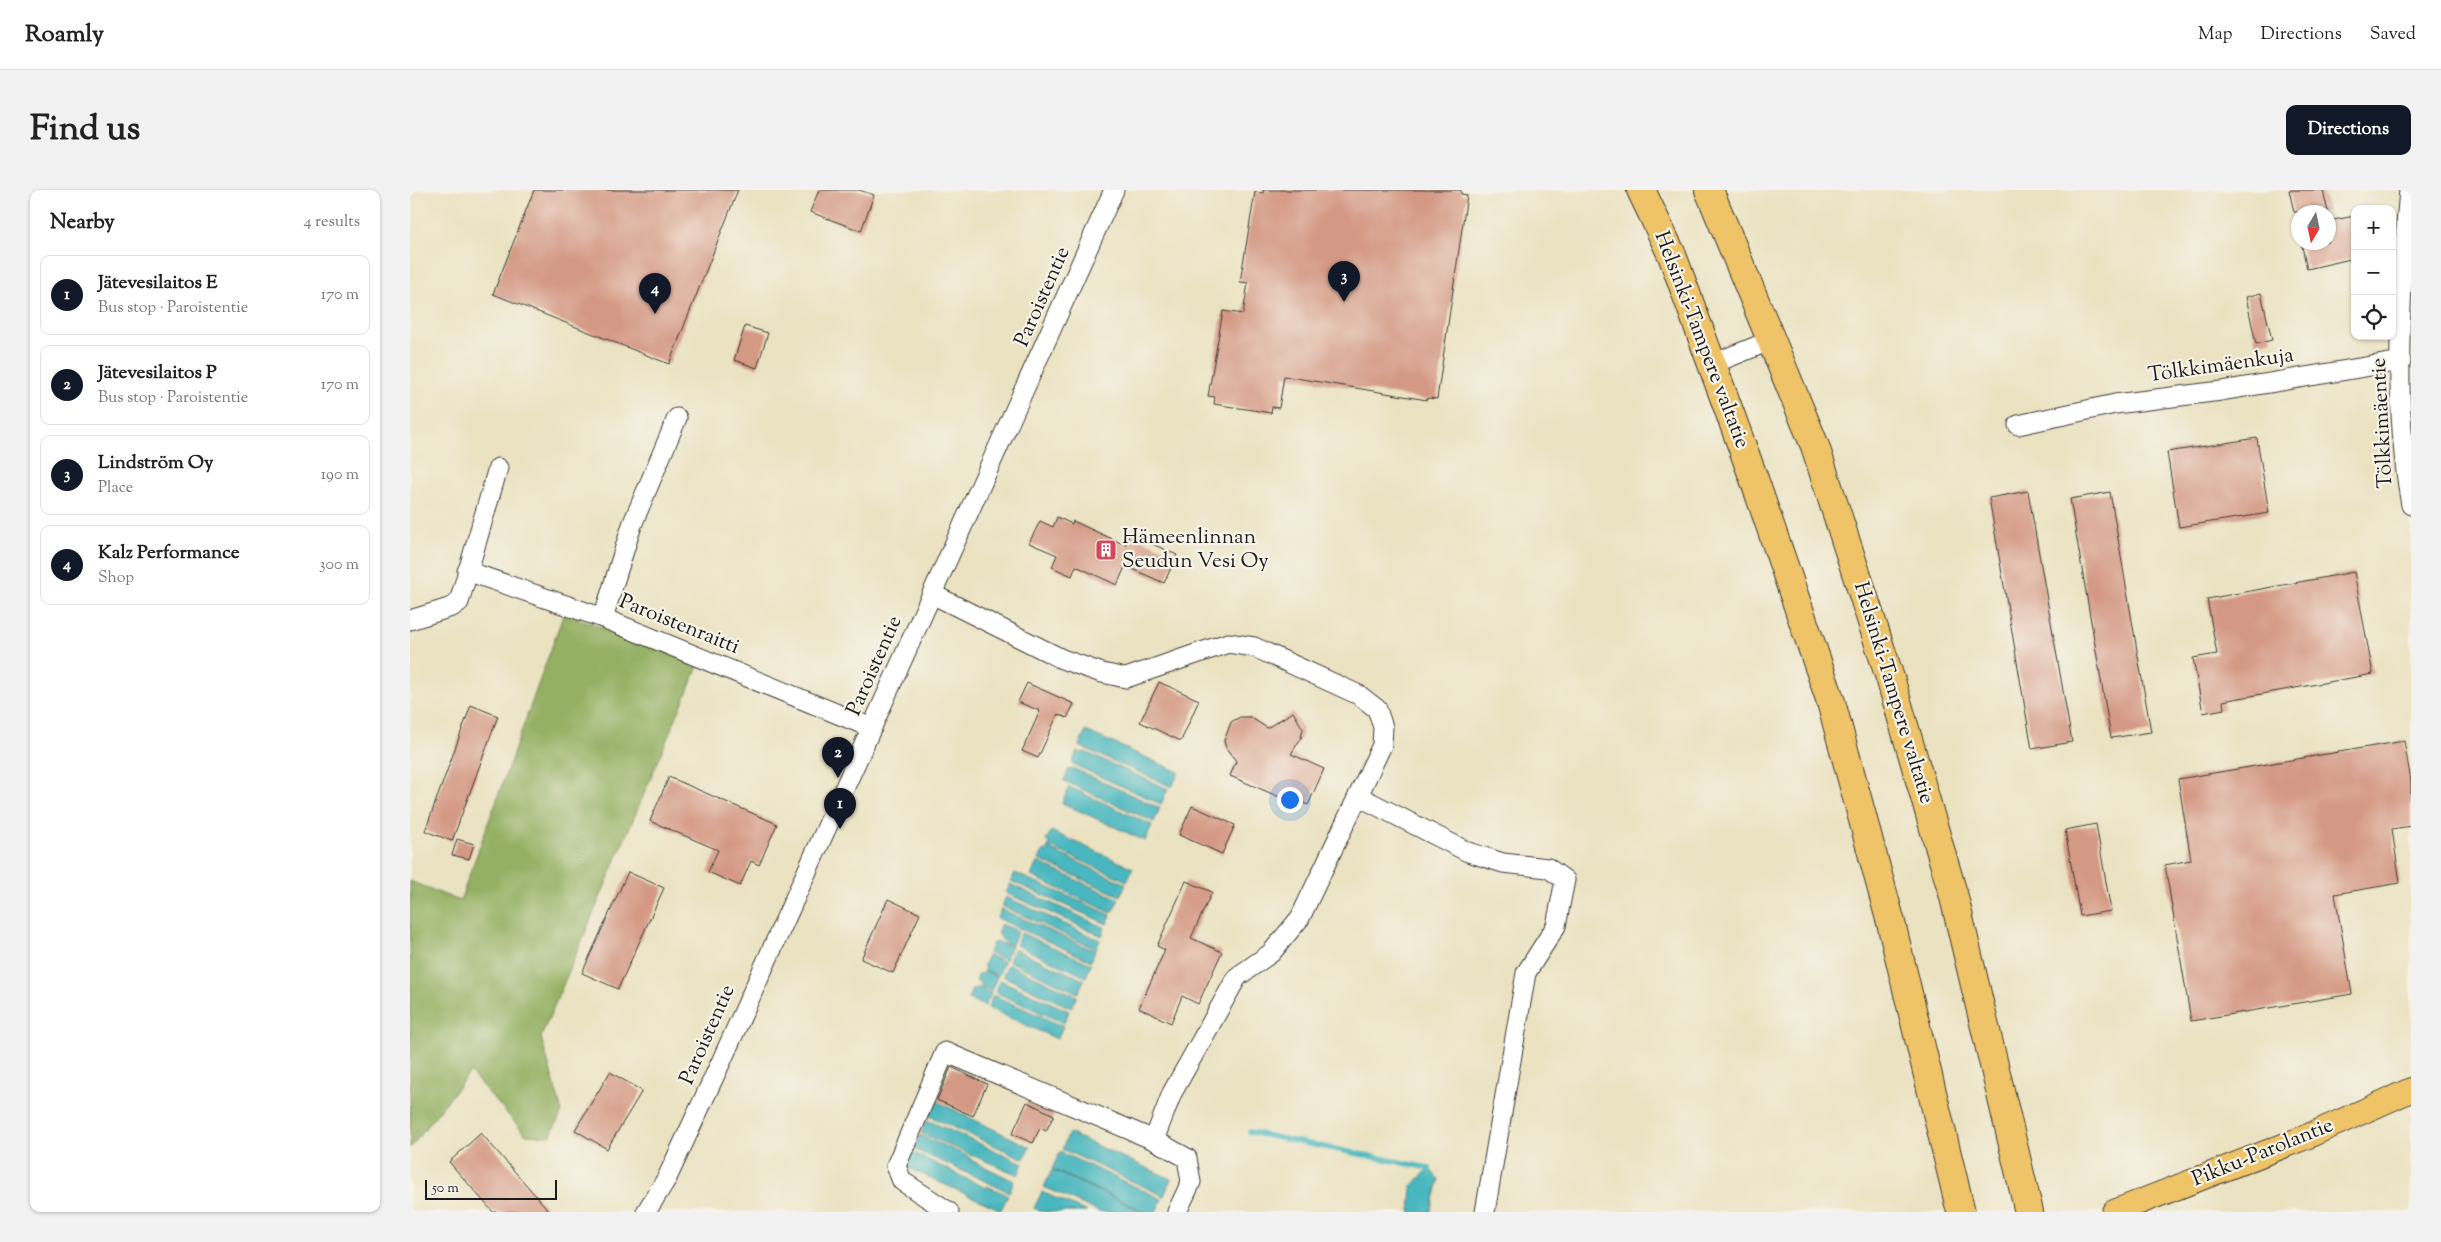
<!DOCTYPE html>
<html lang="en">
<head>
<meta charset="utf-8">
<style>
  body { margin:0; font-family:"Sorts Mill Goudy",serif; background:#f2f2f2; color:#222 }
  .controls { position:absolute; right:15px; top:15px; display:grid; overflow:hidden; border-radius:10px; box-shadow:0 1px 4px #0004 }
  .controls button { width:45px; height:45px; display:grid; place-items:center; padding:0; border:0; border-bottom:1px solid #e0e0e0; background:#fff; color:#222; font:25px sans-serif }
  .compass { position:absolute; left:1881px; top:15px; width:45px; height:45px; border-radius:50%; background:#fff; box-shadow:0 1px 4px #0004; rotate:189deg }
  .scale { position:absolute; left:15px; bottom:12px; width:132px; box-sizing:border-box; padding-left:5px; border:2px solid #1c1c1c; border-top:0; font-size:14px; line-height:18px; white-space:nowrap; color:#1c1c1c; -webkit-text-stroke:4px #f7f3e8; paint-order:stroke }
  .you { position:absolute; left:879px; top:609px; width:18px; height:18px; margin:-12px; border:4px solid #fff; border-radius:50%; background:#1a73e8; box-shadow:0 0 0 8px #1a73e833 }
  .badge { display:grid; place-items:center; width:32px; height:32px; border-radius:50%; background:#111827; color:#fff; font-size:16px; font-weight:700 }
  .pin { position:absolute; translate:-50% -41px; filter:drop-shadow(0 1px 2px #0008) }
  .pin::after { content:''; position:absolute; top:26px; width:18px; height:15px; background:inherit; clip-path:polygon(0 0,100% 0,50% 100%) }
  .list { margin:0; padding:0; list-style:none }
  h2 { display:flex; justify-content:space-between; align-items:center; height:65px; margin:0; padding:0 20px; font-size:21px }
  h2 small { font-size:16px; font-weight:400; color:#767676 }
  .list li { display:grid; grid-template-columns:32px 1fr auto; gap:15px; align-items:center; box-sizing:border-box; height:80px; margin:0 10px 10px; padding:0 10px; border:1px solid #e0e0e0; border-radius:10px }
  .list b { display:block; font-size:19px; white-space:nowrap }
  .list p { margin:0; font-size:16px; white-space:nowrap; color:#767676 }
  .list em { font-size:16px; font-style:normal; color:#767676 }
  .icon { flex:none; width:28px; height:28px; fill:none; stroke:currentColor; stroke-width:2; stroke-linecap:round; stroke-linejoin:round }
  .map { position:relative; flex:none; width:2001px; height:1022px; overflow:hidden; border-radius:10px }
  header { display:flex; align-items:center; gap:30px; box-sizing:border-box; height:70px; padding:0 25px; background:#fff; border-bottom:1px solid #e0e0e0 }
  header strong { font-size:24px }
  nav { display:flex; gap:28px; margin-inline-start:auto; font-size:18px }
  .intro { display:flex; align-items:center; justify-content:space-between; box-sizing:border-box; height:120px; padding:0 30px }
  h1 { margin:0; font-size:35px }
  .button { padding:12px 22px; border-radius:10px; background:#111827; color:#fff; font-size:18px; font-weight:700 }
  main { display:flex; gap:30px; padding:0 30px }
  aside { flex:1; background:#fff; border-radius:10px; box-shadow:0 1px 4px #0004 }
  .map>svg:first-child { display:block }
  .forest { fill:#94b164; stroke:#586640 }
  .water { fill:#48b7bf; stroke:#326a6e }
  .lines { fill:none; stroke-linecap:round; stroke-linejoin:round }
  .stream { stroke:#48b7bf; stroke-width:5.5 }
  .building { fill:#d49984 }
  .minor-casing { stroke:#3b3a35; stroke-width:21 }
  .major-casing { stroke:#3b3a35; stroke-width:26 }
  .highway-casing { stroke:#3b3a35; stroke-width:30 }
  .minor { stroke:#fff; stroke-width:19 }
  .major { stroke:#efc469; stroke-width:24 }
  .highway { stroke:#efc469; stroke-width:28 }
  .labels { text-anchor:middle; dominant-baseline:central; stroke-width:4.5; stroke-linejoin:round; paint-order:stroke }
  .street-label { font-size:21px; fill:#1c1c1c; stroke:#f7f3e8 }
  .poi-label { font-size:21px; fill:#1c1c1c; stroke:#f7f3e8; text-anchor:start }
</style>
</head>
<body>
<header>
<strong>Roamly</strong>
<nav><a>Map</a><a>Directions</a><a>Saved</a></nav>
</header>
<div class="intro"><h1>Find us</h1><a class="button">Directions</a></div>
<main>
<aside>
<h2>Nearby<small>4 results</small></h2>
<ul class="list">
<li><span class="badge">1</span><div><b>Jätevesilaitos E</b><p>Bus stop · Paroistentie</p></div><em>170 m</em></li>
<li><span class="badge">2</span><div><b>Jätevesilaitos P</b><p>Bus stop · Paroistentie</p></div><em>170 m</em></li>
<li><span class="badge">3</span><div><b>Lindström Oy</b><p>Place</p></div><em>190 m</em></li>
<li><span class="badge">4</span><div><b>Kalz Performance</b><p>Shop</p></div><em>300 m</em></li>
</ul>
</aside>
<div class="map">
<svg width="2001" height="1022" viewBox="0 0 2001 1022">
  <rect width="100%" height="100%" fill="#f7f3e8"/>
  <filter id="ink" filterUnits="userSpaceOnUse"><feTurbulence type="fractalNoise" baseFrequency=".02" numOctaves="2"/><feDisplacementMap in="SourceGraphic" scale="10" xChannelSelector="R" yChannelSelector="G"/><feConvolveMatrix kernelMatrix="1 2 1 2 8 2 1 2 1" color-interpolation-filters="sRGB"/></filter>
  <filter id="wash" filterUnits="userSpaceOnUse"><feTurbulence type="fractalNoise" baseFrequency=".0096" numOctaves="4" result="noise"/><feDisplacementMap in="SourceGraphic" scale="20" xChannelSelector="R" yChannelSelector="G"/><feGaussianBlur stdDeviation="1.12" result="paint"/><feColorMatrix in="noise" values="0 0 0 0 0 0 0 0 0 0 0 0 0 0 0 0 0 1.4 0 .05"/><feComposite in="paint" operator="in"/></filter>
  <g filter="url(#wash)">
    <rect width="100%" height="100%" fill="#eae2c1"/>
    <path class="forest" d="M154 423 289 474 131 847 152 922 140 946 116 945 60 882 0 958V691L50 711Z"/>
    <g class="water">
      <path d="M676 541 769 582 762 597 669 556Z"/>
      <path d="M667 561 672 563 675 562 758 599 751 614 662 574Z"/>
      <path d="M659 579 667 580 750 618 744 632 654 591Z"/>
      <path d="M659 597 742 635 735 651 652 613Z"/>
      <path d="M641 641 723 678 717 691 638 656 640 653 636 651Z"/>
      <path d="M637 658 716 694 710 706 629 670 633 660 636 662Z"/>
      <path d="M627 672 709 709 702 723 621 686Z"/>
      <path d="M605 683 701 725 697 734 601 691Z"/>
      <path d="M600 694 695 738 692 746 596 703Z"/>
      <path d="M596 707 690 750 686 759 592 716Z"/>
      <path d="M591 719 685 761 681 771 587 728Z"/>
      <path d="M591 734 608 741 602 755 594 752 587 743Z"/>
      <path d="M611 743 681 774 676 787 606 755Z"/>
      <path d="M587 752 601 756 595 770 579 763 583 753Z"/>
      <path d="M604 759 674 790 668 803 599 771Z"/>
      <path d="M578 765 594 772 588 786 574 780 575 777 573 776Z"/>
      <path d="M598 774 667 806 661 818 593 786Z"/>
      <path d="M573 781 587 787 581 801 570 796 571 794 566 790 569 783 572 784Z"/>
      <path d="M590 790 659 821 654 833 585 802Z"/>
      <path d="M569 798 581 803 575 816 558 809 562 799Z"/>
      <path d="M583 805 653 836 647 849 578 818Z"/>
      <path d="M526 911 620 957 614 969 519 926Z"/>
      <path d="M517 930 613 973 608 985 511 943Z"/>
      <path d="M659 943 761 989 754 1006 652 959Z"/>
      <path d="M510 945 558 966 561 970 604 991 599 1002 504 959Z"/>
      <path d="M502 962 576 998 577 996 598 1005 591 1020 496 977Z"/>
      <path d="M650 962 752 1009 746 1022H736L642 979Z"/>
      <path d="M1019 978 1029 990 1021 1022H1000L1002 996Z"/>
      <path d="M642 980 734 1022H689L634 997Z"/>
      <path d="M632 1002 677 1022H632L624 1018Z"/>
    </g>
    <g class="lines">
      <path class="stream" d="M840 942 1019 978 1018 986"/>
    </g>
    <g id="blocks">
      <g class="building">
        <path d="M124 0H328L259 174 83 104Z"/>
        <path d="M409 0H449L464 5 451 41 400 22Z"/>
        <path d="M853 0H1051V4L1057 5 1027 209 1017 208V210L874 186 869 218 862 217 861 223 804 214 805 207 798 206 813 121 833 124 838 93 830 92 845 2 853 3Z"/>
        <path d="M1879 0H1913L1918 22H1884Z"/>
        <path d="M1945 26V68L1897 79 1891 52H1918V31Z"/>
        <path d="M1851 103 1862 150 1846 154 1836 107Z"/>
        <path d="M335 136 358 143 347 178 324 170Z"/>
        <path d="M1847 248 1859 323 1769 337 1757 262Z"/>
        <path d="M1618 301 1662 552 1622 559 1579 308Z"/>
        <path d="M1700 302 1741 542 1701 548 1660 309Z"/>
        <path d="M647 327 662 334 663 331 715 355 720 344 767 365 754 393 718 377H715L707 395 666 376 662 386 642 377 647 365 619 353 630 331 643 337Z"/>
        <path d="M1944 382 1963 484 1813 511 1814 519 1793 523 1783 468 1807 464 1797 409Z"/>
        <path d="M749 492 789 510 771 551 730 532Z"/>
        <path d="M617 493 664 514 657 528 648 524 628 568 612 561 630 521 608 512Z"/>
        <path d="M61 515 88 526 42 651 15 641Z"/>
        <path d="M883 522 893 539 891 548 881 564 914 579 898 615 874 604 872 608 820 586 826 571 816 558 814 551 821 532 830 527H840L857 538Z"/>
        <path d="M1994 551 2001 591V636L1982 639 1990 693 1925 704 1942 804 1781 831 1755 675 1781 670 1768 589Z"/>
        <path d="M259 587 367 634 349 675 341 671 330 696 298 682 308 660 240 631Z"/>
        <path d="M782 616 825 635 812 664 769 645Z"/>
        <path d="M1686 634 1701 721 1670 726 1655 640Z"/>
        <path d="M47 649 64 654 59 669 42 665Z"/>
        <path d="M218 682 254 698 208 799 172 783Z"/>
        <path d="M776 691 802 702 781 748 812 762 788 814 772 806 761 833 729 818 755 760 747 756Z"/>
        <path d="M478 709 510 724 483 783 451 769Z"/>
        <path d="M541 877 577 894 563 926 527 910Z"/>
        <path d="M200 882 232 901 197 959 165 940Z"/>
        <path d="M617 912 644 925 636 941 630 938 623 953 602 944Z"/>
        <path d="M71 943 140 1022H83L39 972Z"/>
      </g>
    </g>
  </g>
  <g filter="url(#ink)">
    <use href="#blocks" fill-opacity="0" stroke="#3b3a35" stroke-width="1"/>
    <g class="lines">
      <g class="minor-casing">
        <g id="minor">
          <path d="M1999 0C1990 101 1983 215 2001 315"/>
          <path d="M1302 174 1362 150"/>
          <path d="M1608 235 1705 214 1811 201 1991 171"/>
          <path d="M57 381 193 428 462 538"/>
          <path d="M522 404 652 469 692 483 716 488 818 453 844 457 949 505 967 519 973 537 972 555 948 606 1058 662 1093 673 1138 678 1155 690 1146 736 1116 783 1075 1022"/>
          <path d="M193 428 222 335 267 228"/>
          <path d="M0 430 42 417 49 412 88 278"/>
          <path d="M744 950 762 903 827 787 861 763 890 728 948 606"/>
          <path d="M236 1022 257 988 311 872 704 0"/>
          <path d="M539 1022 492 991 486 976 535 862 744 950 777 968 781 992 767 1022"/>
        </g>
      </g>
      <g class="major-casing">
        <path id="major" d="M1704 1022 1896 947 2001 900"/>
      </g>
      <g class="highway-casing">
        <g id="highway">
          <path d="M1231 0 1262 65 1344 289 1421 512 1481 733 1551 1022"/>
          <path d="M1299 0 1405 256 1481 491 1544 707 1619 1022"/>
        </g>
      </g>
      <use href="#minor" class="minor"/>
      <use href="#major" class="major"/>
      <use href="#highway" class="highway"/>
    </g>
  </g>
  <defs>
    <g id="building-square" transform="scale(1.125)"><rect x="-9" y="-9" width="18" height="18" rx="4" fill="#d1495b" stroke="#f7f3e8"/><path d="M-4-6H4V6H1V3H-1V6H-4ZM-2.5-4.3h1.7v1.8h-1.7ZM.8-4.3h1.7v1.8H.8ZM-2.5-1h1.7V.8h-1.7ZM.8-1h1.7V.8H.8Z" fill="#fff"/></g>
  </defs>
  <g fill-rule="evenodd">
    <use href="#building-square" x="696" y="360"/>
  </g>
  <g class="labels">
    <g class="street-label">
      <text transform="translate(633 107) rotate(-66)">Paroistentie</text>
      <text transform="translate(1291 150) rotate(69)">Helsinki-Tampere valtatie</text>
      <text transform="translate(1811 176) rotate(-8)">Tölkkimäenkuja</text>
      <text transform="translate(1973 233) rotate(-93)">Tölkkimäentie</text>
      <text transform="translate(269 435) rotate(22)">Paroistenraitti</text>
      <text transform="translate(465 476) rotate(-66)">Paroistentie</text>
      <text transform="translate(1483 503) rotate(73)">Helsinki-Tampere valtatie</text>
      <text transform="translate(298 845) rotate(-66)">Paroistentie</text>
      <text transform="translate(1853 963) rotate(-22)">Pikku-Parolantie</text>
    </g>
    <g class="poi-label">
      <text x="712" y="348">Hämeenlinnan<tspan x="712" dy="24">Seudun Vesi Oy</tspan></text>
    </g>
  </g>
</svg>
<div class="controls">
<button>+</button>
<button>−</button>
<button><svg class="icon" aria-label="locate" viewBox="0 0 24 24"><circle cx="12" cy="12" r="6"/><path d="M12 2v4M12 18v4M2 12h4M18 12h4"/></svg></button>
</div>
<svg class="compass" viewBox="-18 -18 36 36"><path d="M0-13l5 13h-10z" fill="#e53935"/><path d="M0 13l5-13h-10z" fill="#767676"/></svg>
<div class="scale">50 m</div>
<div class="you"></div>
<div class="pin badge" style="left:430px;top:639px">1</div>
<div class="pin badge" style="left:428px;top:588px">2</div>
<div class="pin badge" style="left:934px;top:112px">3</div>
<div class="pin badge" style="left:245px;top:124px">4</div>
</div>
</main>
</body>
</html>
